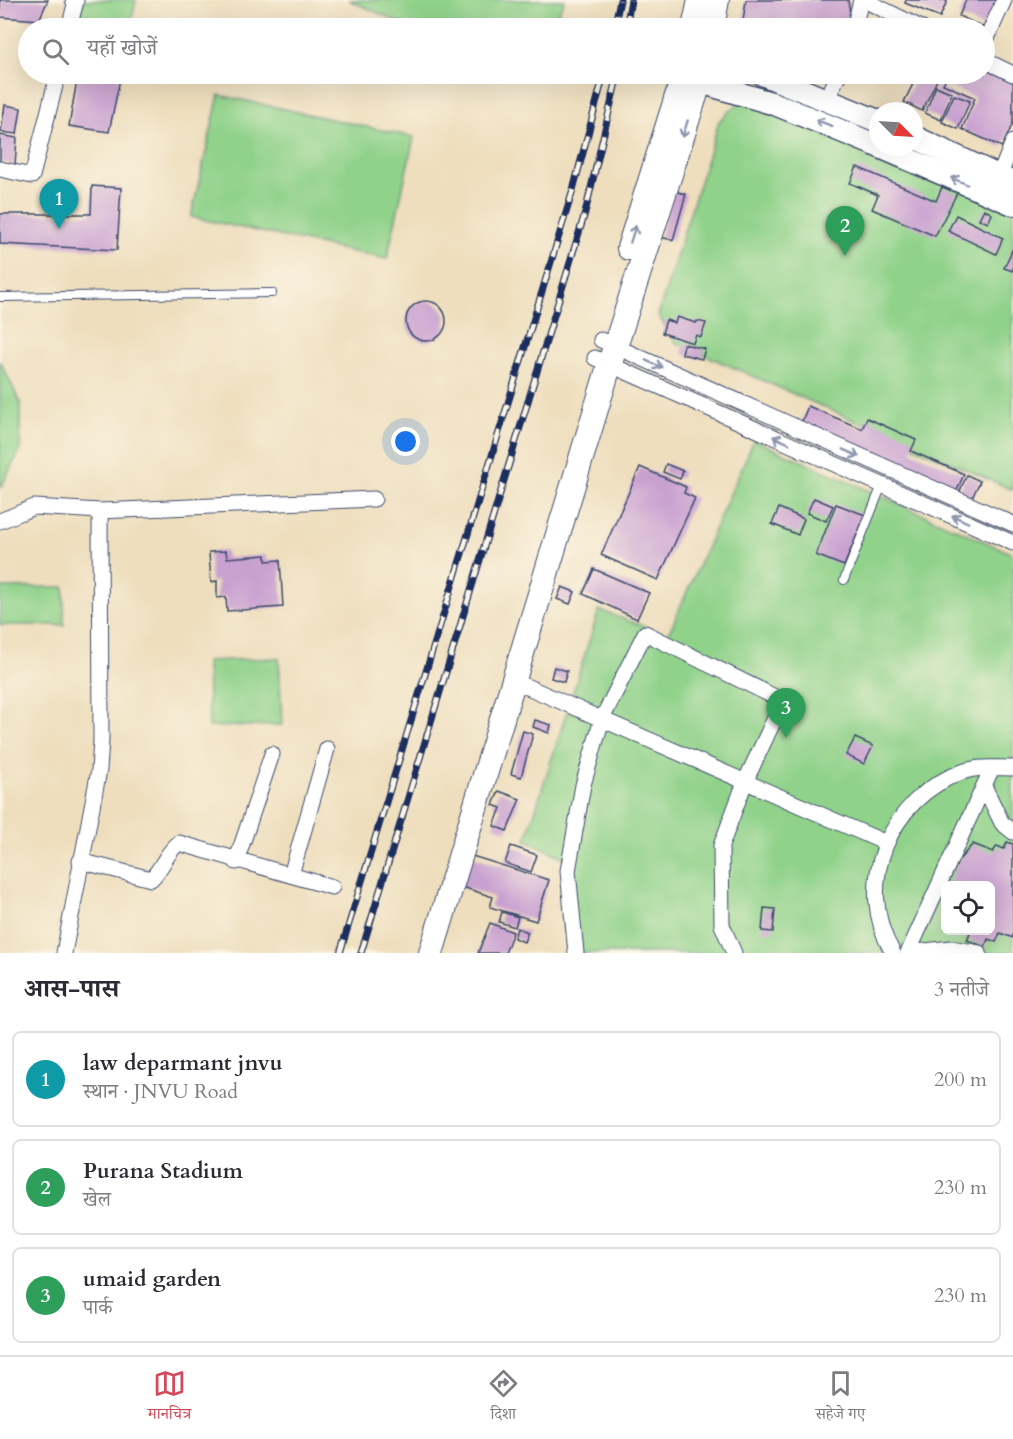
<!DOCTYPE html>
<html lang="hi">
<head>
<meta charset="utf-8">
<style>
  body { margin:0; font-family:Cardo,"Noto Serif Devanagari",serif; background:#f2f2f3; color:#2b2b33 }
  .controls { position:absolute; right:18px; bottom:18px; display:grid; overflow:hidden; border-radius:9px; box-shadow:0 6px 24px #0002 }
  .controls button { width:54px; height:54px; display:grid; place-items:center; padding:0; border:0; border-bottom:2px solid #e1e1e2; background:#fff; color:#2b2b33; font:30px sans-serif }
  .compass { position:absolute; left:869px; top:102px; width:54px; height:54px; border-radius:50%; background:#fff; box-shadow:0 6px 24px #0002; rotate:114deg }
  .you { position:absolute; left:406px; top:442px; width:21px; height:21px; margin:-15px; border:4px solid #fff; border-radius:50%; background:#1a73e8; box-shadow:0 0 0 9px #1a73e833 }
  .badge { display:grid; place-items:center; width:39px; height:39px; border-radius:50%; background:#d1495b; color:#fff; font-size:20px; font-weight:700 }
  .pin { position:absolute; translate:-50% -50px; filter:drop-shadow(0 2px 3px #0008) }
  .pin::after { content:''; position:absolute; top:32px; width:21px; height:18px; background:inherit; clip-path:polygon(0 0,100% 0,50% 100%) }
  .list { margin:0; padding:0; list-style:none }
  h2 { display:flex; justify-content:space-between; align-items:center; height:78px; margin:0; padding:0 24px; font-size:26px }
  h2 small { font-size:20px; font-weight:400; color:#7c7c81 }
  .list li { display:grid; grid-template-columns:39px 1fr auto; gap:18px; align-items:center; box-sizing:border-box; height:96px; margin:0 12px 12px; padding:0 12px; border:2px solid #e1e1e2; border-radius:9px }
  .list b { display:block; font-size:22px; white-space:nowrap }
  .list p { margin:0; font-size:20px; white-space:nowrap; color:#7c7c81 }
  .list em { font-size:20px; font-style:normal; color:#7c7c81 }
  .icon { flex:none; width:33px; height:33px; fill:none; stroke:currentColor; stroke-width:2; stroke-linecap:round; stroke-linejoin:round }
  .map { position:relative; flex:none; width:1013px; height:953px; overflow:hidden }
  .search { position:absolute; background:#fff; box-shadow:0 6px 24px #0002; left:18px; right:18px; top:18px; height:66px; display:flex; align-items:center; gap:15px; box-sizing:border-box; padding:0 21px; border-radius:33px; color:#7c7c81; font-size:22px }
  .sheet { height:402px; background:#fff }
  nav { display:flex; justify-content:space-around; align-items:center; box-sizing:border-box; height:84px; border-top:2px solid #e1e1e2; background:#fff; font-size:16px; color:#7c7c81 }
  nav a { display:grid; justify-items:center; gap:3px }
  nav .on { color:#d1495b }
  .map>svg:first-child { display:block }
  .green { fill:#90d28a; stroke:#568074; stroke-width:1.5; fill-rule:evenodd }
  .building { fill:#c9a1d0 }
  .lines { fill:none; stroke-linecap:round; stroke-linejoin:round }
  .lane-casing { stroke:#3b496c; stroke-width:10 }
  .street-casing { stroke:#3b496c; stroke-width:17 }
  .secondary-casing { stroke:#3b496c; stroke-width:25 }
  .primary-casing { stroke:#3b496c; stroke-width:26 }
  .lane { stroke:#fff; stroke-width:8 }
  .street { stroke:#fff; stroke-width:15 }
  .secondary { stroke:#fff; stroke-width:22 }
  .primary { stroke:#fff; stroke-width:24 }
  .rail-casing { stroke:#1b2f5e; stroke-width:7 }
  .rail { stroke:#fcf5e5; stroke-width:4.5; stroke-dasharray:14; stroke-linecap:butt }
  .oneway { stroke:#8d97ae }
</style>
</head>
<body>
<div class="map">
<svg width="1013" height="953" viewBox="0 0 1013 953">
  <rect width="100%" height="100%" fill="#fcf5e5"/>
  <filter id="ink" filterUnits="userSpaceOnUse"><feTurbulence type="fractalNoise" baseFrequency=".0167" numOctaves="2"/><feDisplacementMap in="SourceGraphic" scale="12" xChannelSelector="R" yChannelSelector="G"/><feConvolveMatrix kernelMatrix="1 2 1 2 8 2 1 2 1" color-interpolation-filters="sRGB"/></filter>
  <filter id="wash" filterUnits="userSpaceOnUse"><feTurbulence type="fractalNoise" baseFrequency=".008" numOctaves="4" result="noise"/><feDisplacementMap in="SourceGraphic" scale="24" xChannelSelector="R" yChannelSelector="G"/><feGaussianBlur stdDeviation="1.35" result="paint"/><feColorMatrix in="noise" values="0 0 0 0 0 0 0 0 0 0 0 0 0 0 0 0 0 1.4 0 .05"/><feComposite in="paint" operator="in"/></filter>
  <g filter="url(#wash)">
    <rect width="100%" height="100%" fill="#eedebd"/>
    <g class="green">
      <path d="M83 0H136L130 28 77 27Z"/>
      <path d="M349 0H565L555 20 547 28H412Z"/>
      <path d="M219 95 414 137 387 259 191 217Z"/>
      <path d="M744 98 1013 197V490L675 342 658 315 719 121Z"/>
      <path d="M0 361 20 402V450L0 489Z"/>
      <path d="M754 440 1013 554V953H568L567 859 526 840 599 610 668 635ZM946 886H990V930H946Z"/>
      <path d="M64 587V625H0V588Z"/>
      <path d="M279 658 282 725 209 727 207 661Z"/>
    </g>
    <g id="blocks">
      <g class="building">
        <path d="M0 0H48L39 20 0 17Z"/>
        <path d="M746 0H848L850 13 845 28H742Z"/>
        <path d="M906 0H945L947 1 940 17 905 3Z"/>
        <path d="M966 0H997L987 29 959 16Z"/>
        <path d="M984 69 1013 82V123L1002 147 962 129 975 98 943 84 948 74H984Z"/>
        <path d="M78 74H121L109 132 69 126Z"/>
        <path d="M918 74H940L922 111 904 102Z"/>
        <path d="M936 86 952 93 941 120 925 113Z"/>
        <path d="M954 95 970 101 958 129 942 122Z"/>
        <path d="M5 105 21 108 17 134 1 132Z"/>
        <path d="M0 135 17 138 15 165 0 162Z"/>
        <path d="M857 167 936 201 942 187 957 193 935 236 872 209 878 195 850 183Z"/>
        <path d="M92 186 121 188 117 250 0 244V214H91Z"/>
        <path d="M674 191 686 194 673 240 660 237Z"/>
        <path d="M984 209 992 214 988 223 979 219Z"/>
        <path d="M956 215 1003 238 996 254 948 231Z"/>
        <path d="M1013 248V271L1004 268Z"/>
        <circle cx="426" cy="321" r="20"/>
        <path d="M677 317 696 323 697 321 706 323 701 337 696 335 693 343 662 333 666 320 675 323Z"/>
        <path d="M684 344 705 349 702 359 682 354Z"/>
        <path d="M808 406 862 429 867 418 916 440 911 451 964 474 955 495 800 426Z"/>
        <path d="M666 464 683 471 680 479 663 472Z"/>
        <path d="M640 467 686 487 684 493 695 498 658 580 601 555Z"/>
        <path d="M967 475 980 481 971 500 958 495Z"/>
        <path d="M814 498 833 506 826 521 807 513Z"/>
        <path d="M836 504 865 515 844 566 816 555Z"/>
        <path d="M779 508 804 519 798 535 772 524Z"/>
        <path d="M226 551 227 558 266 555V561L280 560 283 607 227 611 226 597 217 598V581L211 582 209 552Z"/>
        <path d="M594 569 649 593 637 619 583 594Z"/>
        <path d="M562 587 575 592 570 604 557 599Z"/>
        <path d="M554 667 567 671 564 682 551 678Z"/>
        <path d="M535 720 551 725 549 733 533 727Z"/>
        <path d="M523 731 533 734 521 777 511 774Z"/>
        <path d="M855 738 873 746 864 764 846 755Z"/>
        <path d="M499 791 520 799 507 831 494 826 501 808 493 805Z"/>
        <path d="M1007 842 1013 844V938L1000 933 996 942 988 939 985 947 967 940 971 930H990V886H947L958 861 973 844 993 852 997 846 1004 849Z"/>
        <path d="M511 846 537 855 531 872 505 863Z"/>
        <path d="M469 855 549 880 536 921 490 907 493 897 459 886Z"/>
        <path d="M764 908 775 909 773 932 762 931Z"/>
        <path d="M502 912 518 917 515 927 499 922Z"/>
        <path d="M490 923 513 932 505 953H478Z"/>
        <path d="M517 928 528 932 524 942 514 938Z"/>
      </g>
    </g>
  </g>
  <g filter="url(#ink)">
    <use href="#blocks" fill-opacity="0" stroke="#3b496c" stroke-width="1.5"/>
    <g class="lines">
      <g class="lane-casing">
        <g id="lane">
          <path d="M0 297 272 293"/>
          <path d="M844 580 882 485"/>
        </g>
      </g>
      <g class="street-casing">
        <g id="street">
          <path d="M864 0 921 28"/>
          <path d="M69 28 76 1 73 0"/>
          <path d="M854 28 861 0"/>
          <path d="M984 45 1004 0"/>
          <path d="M984 60 1013 74"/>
          <path d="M827 98 839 74"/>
          <path d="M0 169 32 176 58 74"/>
          <path d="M999 177 1013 142"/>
          <path d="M601 340 1013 524"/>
          <path d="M595 358 1013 543"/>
          <path d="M0 521 34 507 100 511 374 499"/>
          <path d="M514 681 886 843"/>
          <path d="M984 786 1002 823 1013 832"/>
          <path d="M80 861 151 879C163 868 166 852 179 843L332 887"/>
          <path d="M236 862 272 754"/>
          <path d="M291 875 327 749"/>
          <path d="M64 953 99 770 101 740 100 511"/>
          <path d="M576 953 568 871 583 785 602 719 645 633 783 701 745 782 721 846 722 925 734 953"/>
          <path d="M893 953C853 885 889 798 962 772 979 766 996 768 1013 768"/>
          <path d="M908 953 992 768"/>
          <path d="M908 953 951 948 979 953"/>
        </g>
      </g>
      <g class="secondary-casing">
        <g id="secondary">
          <path d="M762 74 878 121"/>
          <path d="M683 77 775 104 878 146"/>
          <path d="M914 137 1013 183"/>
          <path d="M880 147 1013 204"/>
        </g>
      </g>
      <g class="primary-casing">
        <g id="primary">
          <path d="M694 28 700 0"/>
          <path d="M712 28 717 0"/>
          <path d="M629 248 684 74"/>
          <path d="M431 953 610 363 702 74"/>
        </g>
      </g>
      <use href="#lane" class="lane"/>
      <use href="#street" class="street"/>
      <use href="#secondary" class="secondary"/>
      <use href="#primary" class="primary"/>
      <g class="rail-casing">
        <g id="rail">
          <path d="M614 28 620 0"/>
          <path d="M626 28 631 0"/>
          <path d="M340 953 573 190 604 74"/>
          <path d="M361 953 585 213 618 74"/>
        </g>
      </g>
      <use href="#rail" class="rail"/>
    </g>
    <defs><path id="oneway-shaft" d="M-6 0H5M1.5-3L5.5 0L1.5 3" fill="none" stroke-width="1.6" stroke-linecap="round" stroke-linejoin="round" transform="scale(1.5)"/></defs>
    <g class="oneway">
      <use href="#oneway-shaft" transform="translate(824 123) rotate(-159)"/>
      <use href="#oneway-shaft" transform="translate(685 129) rotate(108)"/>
      <use href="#oneway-shaft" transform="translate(959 181) rotate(-157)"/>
      <use href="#oneway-shaft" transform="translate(633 234) rotate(-72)"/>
      <use href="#oneway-shaft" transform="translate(654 364) rotate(24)"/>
      <use href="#oneway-shaft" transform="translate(781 440) rotate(-156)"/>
      <use href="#oneway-shaft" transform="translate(851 453) rotate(24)"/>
      <use href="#oneway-shaft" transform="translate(960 519) rotate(-156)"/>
    </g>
  </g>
</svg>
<div class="controls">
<button><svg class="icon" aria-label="locate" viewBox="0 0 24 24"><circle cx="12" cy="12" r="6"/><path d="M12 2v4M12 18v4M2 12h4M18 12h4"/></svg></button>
</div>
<svg class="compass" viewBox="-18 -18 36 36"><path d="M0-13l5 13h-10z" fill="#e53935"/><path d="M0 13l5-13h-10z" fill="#7c7c81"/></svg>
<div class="you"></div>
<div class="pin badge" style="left:59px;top:229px;background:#0f9aa8">1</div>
<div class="pin badge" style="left:845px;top:256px;background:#2e9e5b">2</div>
<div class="pin badge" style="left:786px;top:738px;background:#2e9e5b">3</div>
<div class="search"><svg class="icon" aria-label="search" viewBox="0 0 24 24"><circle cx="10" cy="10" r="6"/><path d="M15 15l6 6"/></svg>यहाँ खोजें</div>
</div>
<section class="sheet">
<h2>आस-पास<small>3 नतीजे</small></h2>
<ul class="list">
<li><span class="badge" style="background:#0f9aa8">1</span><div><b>law deparmant jnvu</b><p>स्थान · JNVU Road</p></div><em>200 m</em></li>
<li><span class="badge" style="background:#2e9e5b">2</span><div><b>Purana Stadium</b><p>खेल</p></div><em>230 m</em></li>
<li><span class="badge" style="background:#2e9e5b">3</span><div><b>umaid garden</b><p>पार्क</p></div><em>230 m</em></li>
</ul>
</section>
<nav>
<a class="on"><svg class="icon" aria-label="map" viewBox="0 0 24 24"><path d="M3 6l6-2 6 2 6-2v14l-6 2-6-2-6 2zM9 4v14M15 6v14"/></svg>मानचित्र</a>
<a><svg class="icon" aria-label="directions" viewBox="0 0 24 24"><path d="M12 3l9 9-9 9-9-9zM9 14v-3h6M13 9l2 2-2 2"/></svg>दिशा</a>
<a><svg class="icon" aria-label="saved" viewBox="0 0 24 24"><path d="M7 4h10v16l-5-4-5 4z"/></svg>सहेजे गए</a>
</nav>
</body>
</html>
